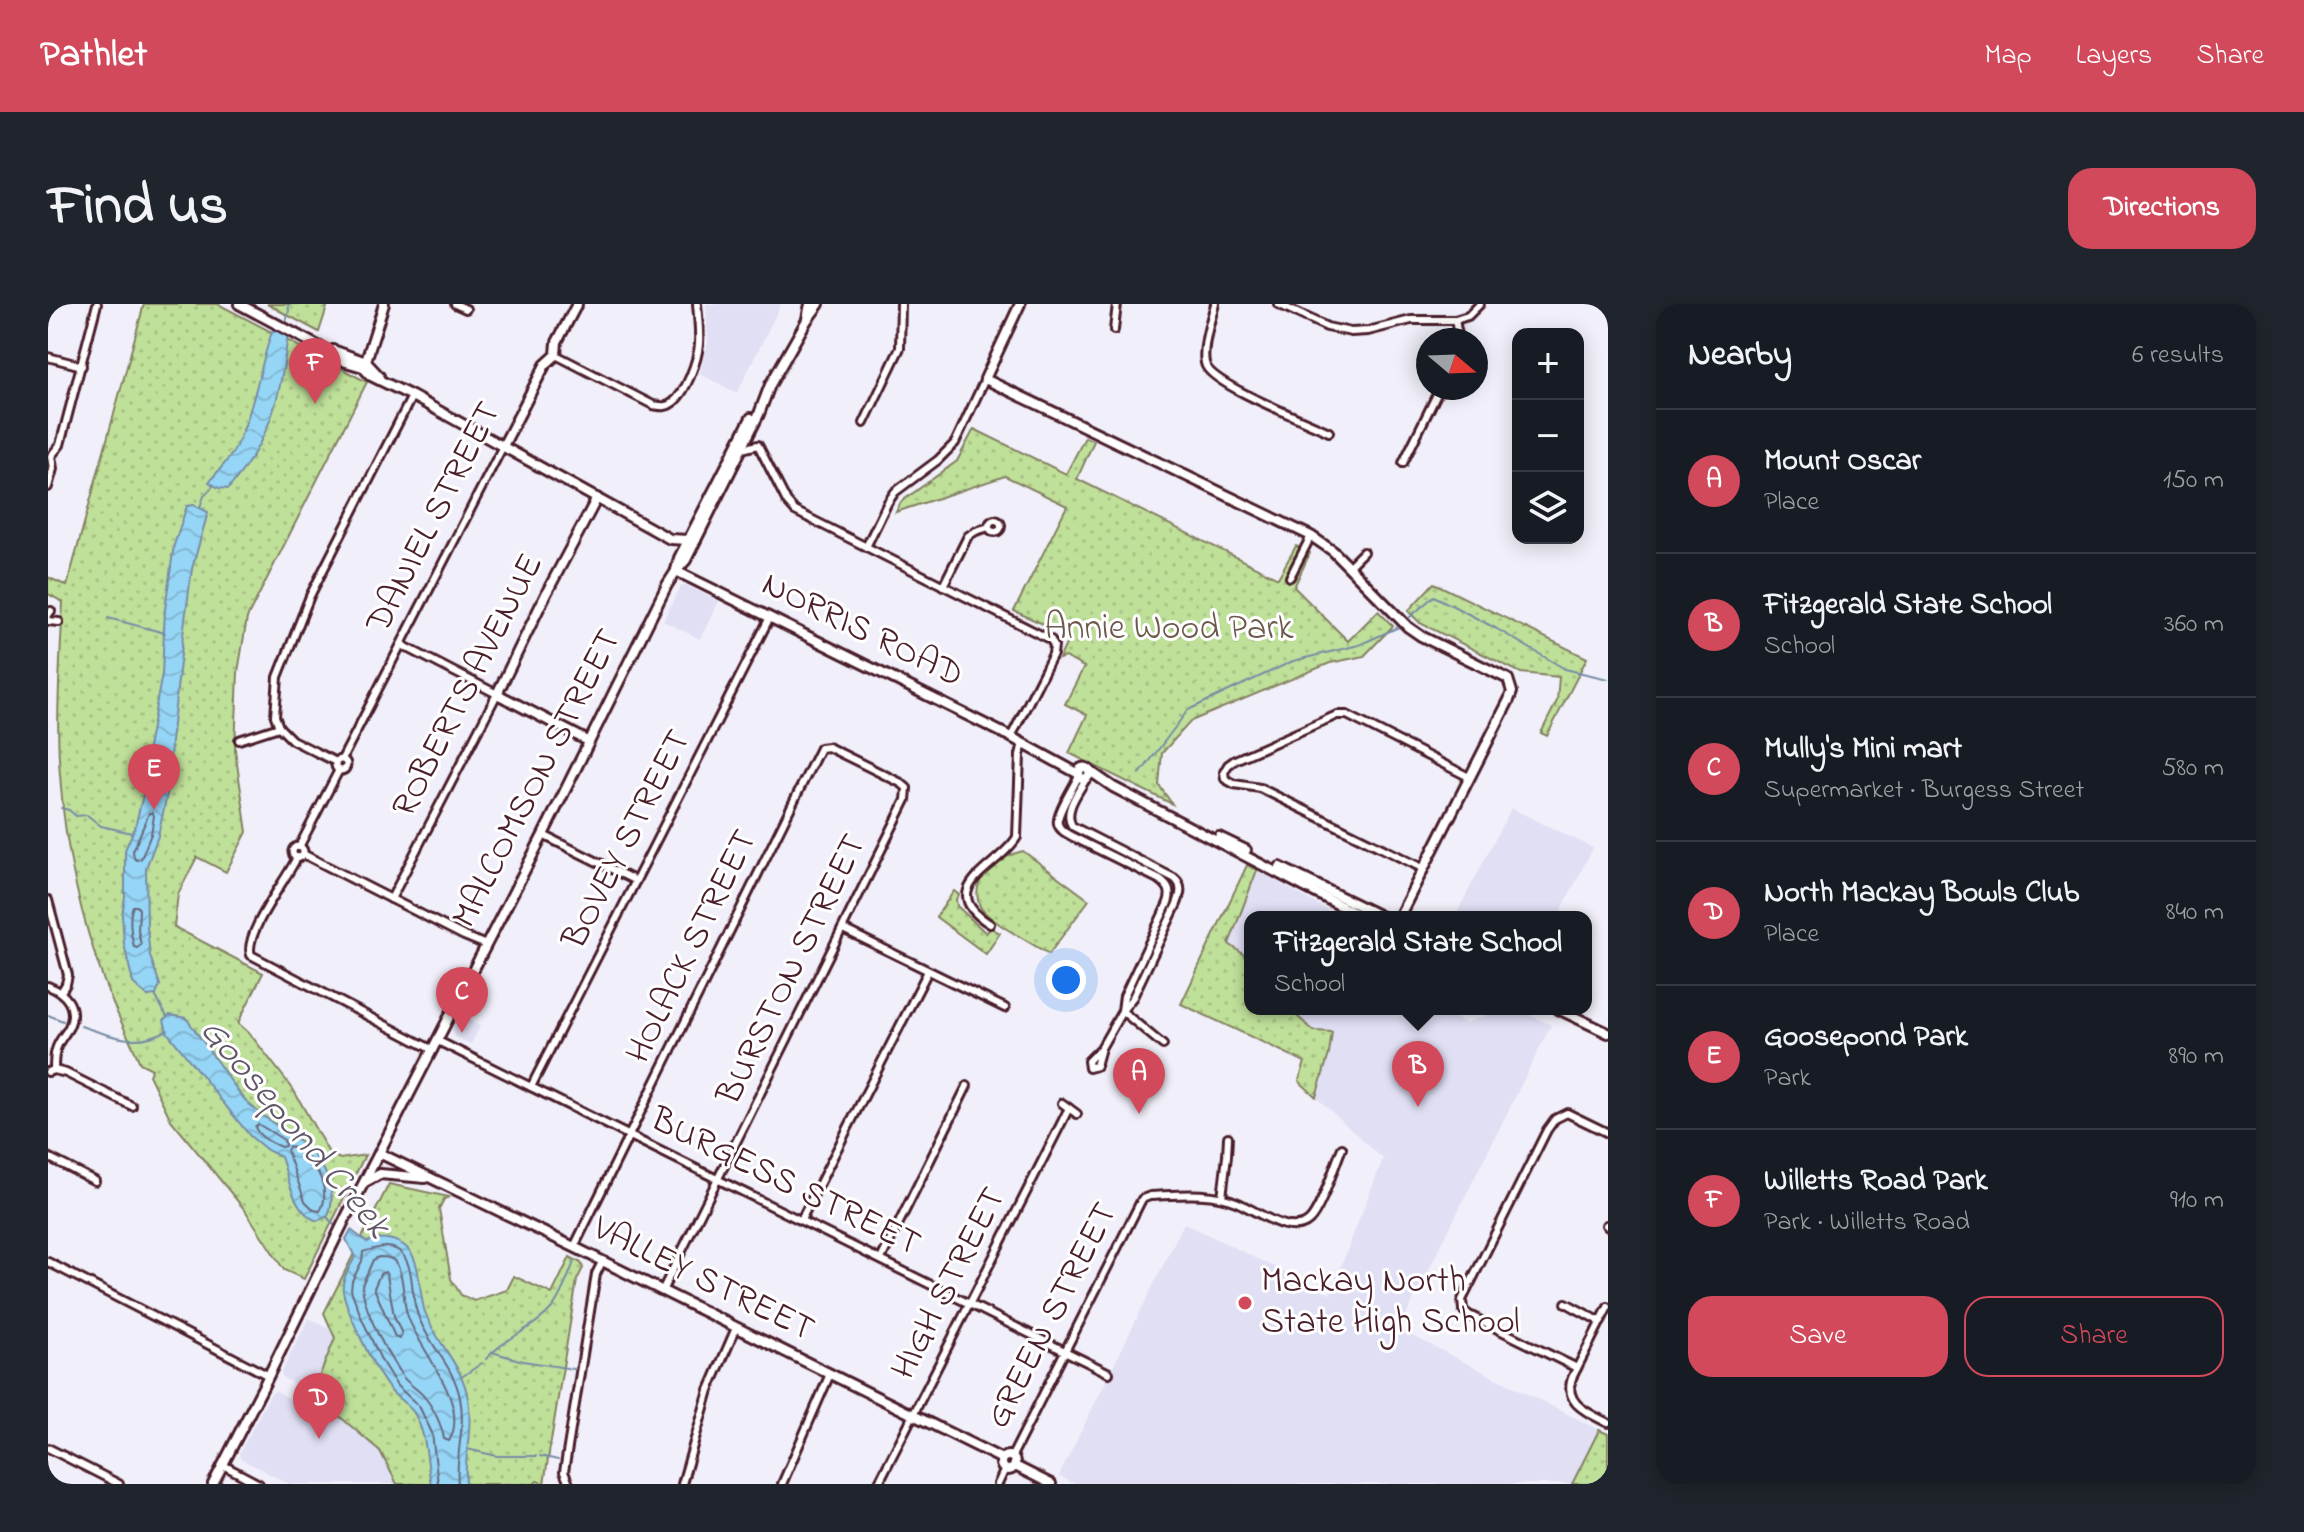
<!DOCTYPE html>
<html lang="en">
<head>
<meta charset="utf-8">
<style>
  body { margin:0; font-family:"Indie Flower",sans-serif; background:#20242c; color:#f1f3f6 }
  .controls { position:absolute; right:24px; top:24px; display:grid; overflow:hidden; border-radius:16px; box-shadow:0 4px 20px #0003 }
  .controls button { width:72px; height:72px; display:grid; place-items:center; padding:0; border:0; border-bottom:2px solid #363941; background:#171b24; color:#f1f3f6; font:40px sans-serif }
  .compass { position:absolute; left:1368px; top:24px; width:72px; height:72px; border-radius:50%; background:#171b24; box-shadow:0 4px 20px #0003; rotate:109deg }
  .you { position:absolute; left:1018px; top:676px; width:28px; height:28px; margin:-20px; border:6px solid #fff; border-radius:50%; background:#1a73e8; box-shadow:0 0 0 12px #1a73e833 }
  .badge { display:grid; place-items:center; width:52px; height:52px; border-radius:50%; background:#d1495b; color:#fff; font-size:26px; font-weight:700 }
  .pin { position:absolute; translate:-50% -66px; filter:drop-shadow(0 2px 4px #0008) }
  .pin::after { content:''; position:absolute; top:42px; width:28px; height:24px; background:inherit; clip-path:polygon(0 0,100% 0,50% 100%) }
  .popup { position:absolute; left:1196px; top:607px; width:348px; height:104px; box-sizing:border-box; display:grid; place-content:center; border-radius:16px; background:#171b24; filter:drop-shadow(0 2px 6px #0005); font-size:26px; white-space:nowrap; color:#9ea1a6 }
  .popup b { font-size:30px; color:#f1f3f6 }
  .popup::after { content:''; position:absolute; left:50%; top:100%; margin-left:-16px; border:16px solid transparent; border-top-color:#171b24 }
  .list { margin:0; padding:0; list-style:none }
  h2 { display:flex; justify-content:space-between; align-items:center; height:104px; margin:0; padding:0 32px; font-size:34px }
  h2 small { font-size:26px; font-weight:400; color:#9ea1a6 }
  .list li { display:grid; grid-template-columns:52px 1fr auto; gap:24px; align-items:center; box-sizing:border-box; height:144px; padding:0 32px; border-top:2px solid #363941 }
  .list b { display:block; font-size:30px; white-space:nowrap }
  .list p { margin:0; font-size:26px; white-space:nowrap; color:#9ea1a6 }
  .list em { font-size:26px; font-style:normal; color:#9ea1a6 }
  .actions { display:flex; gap:16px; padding:24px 32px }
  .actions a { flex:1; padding:18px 0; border:2px solid #d1495b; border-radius:24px; text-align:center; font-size:28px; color:#d1495b }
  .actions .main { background:#d1495b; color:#fff }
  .icon { flex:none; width:44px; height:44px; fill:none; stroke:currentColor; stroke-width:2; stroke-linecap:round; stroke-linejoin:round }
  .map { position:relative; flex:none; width:1560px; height:1180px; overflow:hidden; border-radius:24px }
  header { display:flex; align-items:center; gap:48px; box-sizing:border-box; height:112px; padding:0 40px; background:#d1495b; color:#fff }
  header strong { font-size:38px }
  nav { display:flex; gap:44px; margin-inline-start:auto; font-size:28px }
  .intro { display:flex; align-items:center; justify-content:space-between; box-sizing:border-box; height:192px; padding:0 48px }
  h1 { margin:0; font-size:56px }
  .button { padding:20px 36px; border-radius:24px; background:#d1495b; color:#fff; font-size:28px; font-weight:700 }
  main { display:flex; gap:48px; padding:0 48px }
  aside { flex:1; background:#171b24; border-radius:24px; box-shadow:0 4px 20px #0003 }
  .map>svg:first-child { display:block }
  .built { fill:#e0dff4 }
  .grass { fill:url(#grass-dots); stroke:#848062; stroke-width:2 }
  .water { fill:url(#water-waves); stroke:#778ca5; stroke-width:2 }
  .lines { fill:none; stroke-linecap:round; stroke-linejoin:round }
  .shore { stroke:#68687c; stroke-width:2 }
  .stream { stroke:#778ca5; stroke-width:2 }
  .street-casing { stroke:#4a1f2b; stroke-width:12 }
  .secondary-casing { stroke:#4a1f2b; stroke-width:14 }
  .street { stroke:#fff; stroke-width:6 }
  .secondary { stroke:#fff; stroke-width:8 }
  .poi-dot { fill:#d1495b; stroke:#fff; stroke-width:3 }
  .labels { text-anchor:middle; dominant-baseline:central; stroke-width:6; stroke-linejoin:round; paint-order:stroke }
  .street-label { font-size:36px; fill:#4a1f2b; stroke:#fff }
  .park-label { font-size:36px; fill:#6d594c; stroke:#fff }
  .poi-label { font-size:36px; fill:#4a1f2b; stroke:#fff; text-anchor:start }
  .water-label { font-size:38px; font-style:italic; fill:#605668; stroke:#fff }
</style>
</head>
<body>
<header>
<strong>Pathlet</strong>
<nav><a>Map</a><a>Layers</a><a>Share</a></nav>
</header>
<div class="intro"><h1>Find us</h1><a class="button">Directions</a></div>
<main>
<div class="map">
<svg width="1560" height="1180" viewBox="0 0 1560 1180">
  <defs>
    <pattern id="grass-dots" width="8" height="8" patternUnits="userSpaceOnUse" patternTransform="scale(2)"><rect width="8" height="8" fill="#bfe099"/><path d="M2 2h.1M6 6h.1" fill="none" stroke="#a6c084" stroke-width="1.8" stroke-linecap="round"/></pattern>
    <pattern id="water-waves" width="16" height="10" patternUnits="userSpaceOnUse" patternTransform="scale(2)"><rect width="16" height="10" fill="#95d5f6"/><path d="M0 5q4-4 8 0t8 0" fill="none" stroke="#82b6d3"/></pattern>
  </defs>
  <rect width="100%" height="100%" fill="#f1f0fa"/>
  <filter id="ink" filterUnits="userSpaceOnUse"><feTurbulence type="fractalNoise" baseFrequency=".0125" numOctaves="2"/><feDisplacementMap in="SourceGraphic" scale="16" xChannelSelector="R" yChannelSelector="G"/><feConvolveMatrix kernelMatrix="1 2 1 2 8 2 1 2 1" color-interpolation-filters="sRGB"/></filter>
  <g filter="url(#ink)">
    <g class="built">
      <path d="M658 0H733L689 89 652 70 660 38Z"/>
      <path d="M637 281 671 297 652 335 615 317 633 282Z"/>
      <path d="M1463 504 1545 544 1510 613H1407Z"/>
      <path d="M1209 566 1268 600 1294 613H1202V655L1180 640Z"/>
      <path d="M1241 705H1390L1418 719 1441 710 1444 705H1469L1503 721 1351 1025 1551 1126 1524 1180H1027L1011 1172 1136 919 1282 990 1335 855 1268 793 1281 750 1266 727Z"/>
      <path d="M412 711 432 722 423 740 406 732 404 726Z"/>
      <path d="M261 1014 284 1026 287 1033 264 1089 235 1074 233 1069Z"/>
      <path d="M228 1087 258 1104 262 1095 283 1105 332 1147 349 1180H241L193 1155 191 1150 223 1089Z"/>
    </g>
    <g class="grass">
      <path d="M96 0H170L319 78 199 314 190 368 187 446 199 528 178 568 149 553 130 590 126 623 215 669 190 719 202 730 245 785 281 849 292 855 317 851 256 975 236 966 197 906 123 816 101 771 104 765 92 759C81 733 67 707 57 680 34 617 18 550 13 483 7 422 12 360 15 298L0 290V273L19 282Z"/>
      <path d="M219 0H280L271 28Z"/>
      <path d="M926 125 1018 170 1037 133 1046 137 1029 175 1230 274 1248 242 1262 249 1246 283 1300 337 1330 307 1345 322 1316 352 1282 359 1143 417 1114 449 1111 481 1124 500 1021 449 1039 411 1017 400 1036 363 1017 353 1011 355 1022 332 966 307 1019 202 957 172 848 208 853 198 909 157Z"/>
      <path d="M1386 279 1539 354 1499 432 1493 429 1509 397 1511 373 1473 369 1372 319 1360 307Z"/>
      <path d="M975 547 1041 596 1001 650C985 640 942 618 933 604 928 595 928 582 934 574 943 560 959 551 975 547Z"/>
      <path d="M1199 561 1209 566 1181 640 1202 655V705H1241L1266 727 1284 728 1281 750 1268 793 1251 777 1257 758 1133 700Z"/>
      <path d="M906 587 911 591 908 595 909 602 938 629 943 624 952 629 938 650 888 613Z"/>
      <path d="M341 880 401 893 396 895 391 905 403 975 413 991 426 997 459 986 466 972 504 990 522 953 533 959 535 964 529 976 496 1180 489 1177 486 1180H349L332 1147 283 1105 262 1095 287 1034 276 1009Z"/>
      <path d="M1551 1126 1560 1130V1180H1524Z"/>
    </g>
    <g class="water">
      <path d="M226 22 240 29C233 93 223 135 180 185L171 184 161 178C169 168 179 158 185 148 206 110 211 62 226 22Z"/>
      <path d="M146 201 160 208 144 265 136 323 123 438 121 481 110 532 98 564 99 624 102 652 112 681 108 691 99 692 85 679 76 640 74 611 77 593V546L87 523 98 479 100 444 114 370 117 305 126 241 139 202Z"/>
      <path d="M122 711 138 714C157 739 174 766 193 791 222 827 270 834 282 882 285 893 284 902 280 912L269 917C245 907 241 875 233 853L219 846 202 832 119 728 116 716Z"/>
      <path d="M303 926 319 938C332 932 348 934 359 944 374 958 370 988 377 1008 388 1039 415 1061 420 1095 425 1124 416 1151 418 1180H383C378 1155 379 1131 366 1109 360 1100 350 1095 343 1087 329 1071 299 1009 295 987 293 975 302 963 307 953L298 935Z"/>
    </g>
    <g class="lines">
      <g class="shore">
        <path d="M101 509H105L106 512 103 530 93 555 88 556 86 554 85 547Z"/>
        <path d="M85 602H89L91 605 90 626 93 641 89 644 86 643C83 632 80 613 85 602Z"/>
        <path d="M210 820 236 836 237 842 233 843C223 839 210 832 207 823Z"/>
        <path d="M241 842C263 848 286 885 272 907L266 906 257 897 239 847Z"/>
        <path d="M331 953C337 953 344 953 348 959 357 973 354 997 360 1013 372 1047 423 1100 401 1137L396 1135C394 1122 386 1105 378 1095 372 1086 361 1081 355 1073 339 1051 316 1007 314 981L325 956Z"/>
        <path d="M337 968 339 971 346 1012 354 1030 351 1035 347 1033 326 984 332 970Z"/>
        <path d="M390 1180 384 1129 371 1102 349 1082 334 1058 314 1015 303 986 304 977 314 957 315 948C327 944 345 938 355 951 366 965 363 989 368 1005 377 1038 406 1061 412 1094 418 1123 407 1150 410 1180"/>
      </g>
      <g class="stream">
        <path d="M237 22 241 7 240 0"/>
        <path d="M152 203 156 192 165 182"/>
        <path d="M1362 313 1386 292 1449 325 1517 365 1560 375"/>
        <path d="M60 314 117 329"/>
        <path d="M1092 470 1140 406 1245 357 1311 341 1353 322"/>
        <path d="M13 504 21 506 28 512 39 511 53 522 84 529"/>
        <path d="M107 691 119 713"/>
        <path d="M0 711 15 717"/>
        <path d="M33 722C66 733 88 743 120 726"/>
        <path d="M279 913 288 923"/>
        <path d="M444 1048 475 1057 525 1065"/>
        <path d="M438 1055C456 1034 486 1025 504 1004 514 991 520 973 526 958"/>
        <path d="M415 1072 434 1059"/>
        <path d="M419 1145 449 1152H488"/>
        <path d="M492 1152 510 1156"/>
      </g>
      <g class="street-casing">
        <g id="street">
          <path d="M407 0 418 5"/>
          <path d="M1167 0C1163 15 1152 48 1158 62 1167 82 1258 117 1281 128"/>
          <path d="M1230 0 1279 23 1303 28 1320 27 1363 16H1407L1420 12 1432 0"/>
          <path d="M1407 16 1411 36"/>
          <path d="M1066 26 1069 0"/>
          <path d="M508 51 605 101C612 102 618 104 624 99 638 90 650 55 651 40 652 27 650 13 649 0"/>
          <path d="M0 53 34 62"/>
          <path d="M816 119 852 44 853 0"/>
          <path d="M694 145 710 141 739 198 747 207 1003 336 1006 342 1005 350 963 433"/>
          <path d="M1355 159 1392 84"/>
          <path d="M0 183 5 165 3 152 12 141 49 0"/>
          <circle cx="947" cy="222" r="6"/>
          <path d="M818 243 840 198 847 188 890 156 907 139 937 75"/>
          <path d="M1300 263 1315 248"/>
          <path d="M1242 273 1263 232"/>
          <path d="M895 282 920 232 928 227 941 223"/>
          <path d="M0 311 3 307"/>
          <path d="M0 317 11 318"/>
          <path d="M191 436 231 423"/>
          <path d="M294 455 455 142"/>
          <circle cx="293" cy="461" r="5.5"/>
          <path d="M288 458 244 436 231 423 227 412 230 373 262 292 364 92"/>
          <path d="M1031 471C1027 481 1007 511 1010 520 1012 527 1020 530 1025 533L1112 576C1122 583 1124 590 1119 601L1076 692 1074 707"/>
          <path d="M1038 475C1030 489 1015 507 1024 522L1126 574C1135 581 1133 590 1129 600L1085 693 1074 707 1053 744 1048 762 1041 764 1040 757 1053 744"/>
          <path d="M495 531 588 577"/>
          <circle cx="250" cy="548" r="5.5"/>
          <path d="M251 543 291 466"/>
          <path d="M255 550 416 632 438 641"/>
          <path d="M249 553C240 574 195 630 203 651L385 746"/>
          <path d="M1374 564 1212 484 1186 480 1177 475 1176 468 1180 461 1187 456 1289 411H1299L1421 473"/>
          <path d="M343 595 449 390 354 341"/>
          <path d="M0 596 20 671 18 680 13 688"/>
          <path d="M942 620C884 584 952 563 969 533L972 451 975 439"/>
          <path d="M795 625 957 704"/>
          <path d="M0 682C18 689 30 703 21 723 17 731 10 737 8 746 6 752 6 759 6 766"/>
          <path d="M1074 707 1115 741"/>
          <path d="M390 737 1061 1069"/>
          <path d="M0 768 6 766 18 769 84 802"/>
          <path d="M483 783 722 313"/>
          <path d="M1014 799 1029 810"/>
          <path d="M0 853 47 877"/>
          <path d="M1174 893 1179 852 1180 833"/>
          <path d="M753 916 880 667"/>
          <path d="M1558 921 1560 923"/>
          <path d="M526 943 772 444 780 443 853 479 859 484 858 496 614 987"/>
          <path d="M833 955 919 782"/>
          <path d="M0 958 221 1072"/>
          <path d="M1518 999 1553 1018"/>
          <path d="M1560 1003 1524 1074C1515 1100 1541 1109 1560 1119"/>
          <path d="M1529 1064 1421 1011 1415 1006 1414 996 1499 826 1507 815 1519 809 1560 829"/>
          <path d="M0 1144 71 1180"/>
          <path d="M964 1152 1094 895 1102 892C1130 891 1162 887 1188 898 1208 906 1242 934 1261 917 1273 906 1287 860 1294 844"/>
          <path d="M175 1161 211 1180"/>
          <path d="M521 1180 516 1168 548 970 554 958"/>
          <path d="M634 1180 661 1086 688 1024"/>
          <path d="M734 1180 782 1070"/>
          <path d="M830 1180 1021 804"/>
          <path d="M950 1180 957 1165"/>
        </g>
      </g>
      <g class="secondary-casing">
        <g id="secondary">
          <path d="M191 0 272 43 298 58 315 63 323 72 364 92 622 235 640 236"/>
          <path d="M972 0 937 75 1263 232 1285 247 1360 323 1373 332 1460 375 1464 388 1461 396 1351 613"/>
          <path d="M759 15 762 0"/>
          <path d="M285 46 318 58 331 72"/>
          <path d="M317 60 336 0"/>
          <path d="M455 142 497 61 508 51 509 38 529 0"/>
          <path d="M628 266 631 254 703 114"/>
          <path d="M628 267 963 433 1031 470"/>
          <path d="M540 437 449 390 499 288 549 194"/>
          <circle cx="1036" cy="469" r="5.5"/>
          <path d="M1039 465 1065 483 1314 613"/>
          <path d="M1171 533 1198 546"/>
          <path d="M1232 563 1334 613"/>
          <path d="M1510 705 1560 729"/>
          <path d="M331 849 526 943 954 1155"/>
          <path d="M317 878 332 870 377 874"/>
          <circle cx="960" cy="1159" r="7"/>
          <path d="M967 1162 1003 1180"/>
          <path d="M165 1180 218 1077 299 911 495 531 619 281 628 267 638 256 711 110 722 81 759 16 771 0"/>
        </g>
      </g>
      <use href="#street" class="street"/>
      <use href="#secondary" class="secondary"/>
    </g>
  </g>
  <circle class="poi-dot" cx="1197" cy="999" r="8"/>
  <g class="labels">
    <g class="street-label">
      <text transform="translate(387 214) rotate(-63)">DANIEL STREET</text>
      <text transform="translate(814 327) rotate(26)">NORRIS ROAD</text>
      <text transform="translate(421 382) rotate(-63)">ROBERTS AVENUE</text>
      <text transform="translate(490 475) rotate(-63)">MALCOMSON STREET</text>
      <text transform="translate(580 536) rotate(-63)">BOVEY STREET</text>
      <text transform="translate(645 643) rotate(-64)">HOLACK STREET</text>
      <text transform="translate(745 666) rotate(-64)">BURSTON STREET</text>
      <text transform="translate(737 879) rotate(26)">BURGESS STREET</text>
      <text transform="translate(655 976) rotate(26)">VALLEY STREET</text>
      <text transform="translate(902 980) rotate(-63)">HIGH STREET</text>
      <text transform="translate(1005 1012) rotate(-63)">GREEN STREET</text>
    </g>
    <g class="park-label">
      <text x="1121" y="325">Annie Wood Park</text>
    </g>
    <g class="poi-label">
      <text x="1213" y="978">Mackay North<tspan x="1213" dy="41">State High School</tspan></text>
    </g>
    <g class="water-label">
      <text transform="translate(246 825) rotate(50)">Goosepond Creek</text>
    </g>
  </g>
</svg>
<div class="controls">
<button>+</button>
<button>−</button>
<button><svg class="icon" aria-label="layers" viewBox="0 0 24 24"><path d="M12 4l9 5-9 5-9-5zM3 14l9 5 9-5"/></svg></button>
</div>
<svg class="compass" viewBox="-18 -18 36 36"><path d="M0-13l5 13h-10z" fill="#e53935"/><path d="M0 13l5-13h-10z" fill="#9ea1a6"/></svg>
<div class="you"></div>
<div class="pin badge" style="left:1091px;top:810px">A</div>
<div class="pin badge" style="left:1370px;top:803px">B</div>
<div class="popup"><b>Fitzgerald State School</b>School</div>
<div class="pin badge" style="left:414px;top:729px">C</div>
<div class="pin badge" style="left:271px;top:1135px">D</div>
<div class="pin badge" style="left:106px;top:506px">E</div>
<div class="pin badge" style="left:267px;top:100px">F</div>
</div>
<aside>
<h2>Nearby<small>6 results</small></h2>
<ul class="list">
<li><span class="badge">A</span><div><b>Mount Oscar</b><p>Place</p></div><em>150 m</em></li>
<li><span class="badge">B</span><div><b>Fitzgerald State School</b><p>School</p></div><em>360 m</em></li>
<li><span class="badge">C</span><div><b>Mully's Mini mart</b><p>Supermarket · Burgess Street</p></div><em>580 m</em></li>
<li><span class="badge">D</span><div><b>North Mackay Bowls Club</b><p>Place</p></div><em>840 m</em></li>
<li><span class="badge">E</span><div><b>Goosepond Park</b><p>Park</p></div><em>890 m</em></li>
<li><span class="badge">F</span><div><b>Willetts Road Park</b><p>Park · Willetts Road</p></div><em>910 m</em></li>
</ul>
<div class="actions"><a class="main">Save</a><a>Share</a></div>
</aside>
</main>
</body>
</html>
